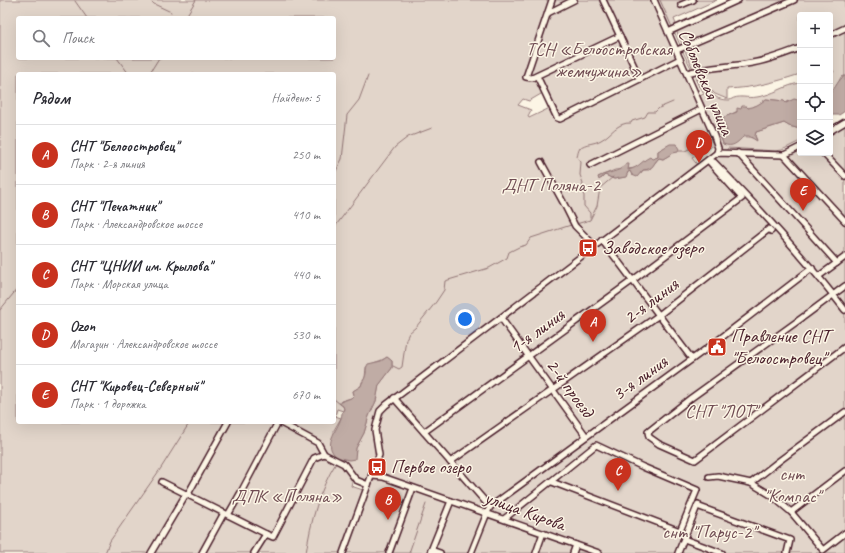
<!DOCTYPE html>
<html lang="ru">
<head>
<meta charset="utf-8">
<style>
  body { margin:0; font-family:Caveat,sans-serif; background:#f7f7f7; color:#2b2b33 }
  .controls { position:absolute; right:12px; top:12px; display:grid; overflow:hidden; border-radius:4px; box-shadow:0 4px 16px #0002 }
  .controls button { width:36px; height:36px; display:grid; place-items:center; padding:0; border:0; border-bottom:1px solid #e1e1e2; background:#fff; color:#2b2b33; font:20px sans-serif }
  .you { position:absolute; left:465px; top:319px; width:14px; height:14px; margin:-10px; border:3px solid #fff; border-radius:50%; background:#1a73e8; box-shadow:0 0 0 6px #1a73e833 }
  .badge { display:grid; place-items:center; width:26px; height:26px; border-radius:50%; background:#c8321e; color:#fff; font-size:13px; font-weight:700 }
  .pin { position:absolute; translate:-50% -33px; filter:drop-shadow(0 1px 2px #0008) }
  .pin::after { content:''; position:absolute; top:21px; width:14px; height:12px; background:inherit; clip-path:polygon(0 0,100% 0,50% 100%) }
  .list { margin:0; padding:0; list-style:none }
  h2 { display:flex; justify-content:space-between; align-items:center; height:52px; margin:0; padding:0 16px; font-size:17px }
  h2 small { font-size:13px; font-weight:400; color:#7c7c81 }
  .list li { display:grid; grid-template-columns:26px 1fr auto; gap:12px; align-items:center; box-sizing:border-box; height:60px; padding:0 16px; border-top:1px solid #e1e1e2 }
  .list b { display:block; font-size:15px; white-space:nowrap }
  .list p { margin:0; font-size:13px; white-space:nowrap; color:#7c7c81 }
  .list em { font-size:13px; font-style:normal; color:#7c7c81 }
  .icon { flex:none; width:22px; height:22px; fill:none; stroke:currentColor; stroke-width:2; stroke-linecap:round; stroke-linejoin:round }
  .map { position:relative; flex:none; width:845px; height:553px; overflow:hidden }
  .search { position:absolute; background:#fff; box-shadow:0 4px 16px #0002; left:16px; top:16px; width:320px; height:44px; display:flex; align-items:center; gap:10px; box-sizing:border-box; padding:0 14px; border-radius:4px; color:#7c7c81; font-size:15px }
  .panel { position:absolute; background:#fff; box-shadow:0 4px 16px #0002; left:16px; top:72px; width:320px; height:352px; border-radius:4px }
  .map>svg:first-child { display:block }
  .green { fill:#e2d5ca; stroke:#967a7a; fill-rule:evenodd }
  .water { fill:#c0aca5; stroke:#917474 }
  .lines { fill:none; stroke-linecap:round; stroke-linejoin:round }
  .stream { stroke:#917474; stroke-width:1 }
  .minor-casing { stroke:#4a1f2b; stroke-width:8 }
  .minor { stroke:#fcf5e5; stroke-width:5 }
  .labels { text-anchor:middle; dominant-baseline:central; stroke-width:3; stroke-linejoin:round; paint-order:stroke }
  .park-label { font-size:19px; fill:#704c53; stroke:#fcf5e5 }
  .street-label { font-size:19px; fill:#4a1f2b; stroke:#fcf5e5 }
  .poi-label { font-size:19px; fill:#4a1f2b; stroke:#fcf5e5; text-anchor:start }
</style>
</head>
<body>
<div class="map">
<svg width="845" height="553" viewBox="0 0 845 553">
  <rect width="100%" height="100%" fill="#fcf5e5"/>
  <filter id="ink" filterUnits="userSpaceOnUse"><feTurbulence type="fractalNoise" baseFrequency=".025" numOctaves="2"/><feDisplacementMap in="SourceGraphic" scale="8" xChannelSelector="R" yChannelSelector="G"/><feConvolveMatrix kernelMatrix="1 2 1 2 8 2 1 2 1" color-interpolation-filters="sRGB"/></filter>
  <g filter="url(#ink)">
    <g class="green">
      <path d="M0 0H717L674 19 677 27 668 31 710 134 711 141 714 145 692 158 699 167 717 154 718 140 721 138 723 144C737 139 743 133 757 140L755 136 756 132 784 123 789 126 800 129V141L782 150 775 151 728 148 726 151 783 155 800 147V153H830V131L845 122V553H0ZM18 18H334V58H18ZM18 74H334V422H18ZM544 90 552 107 529 118 528 116 531 110 518 105 523 99 529 101 541 94ZM658 151 673 153 663 159 659 158 649 170H643L641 173 632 175 630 171 628 172 625 177 614 179 605 175 601 179 598 177 615 170 637 168C644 159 650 163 658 157ZM387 357 392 361V368L379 385 376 401 369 416 364 433 356 448 355 455 345 459 337 457 334 430 341 418 335 416 337 409 343 411 344 409 343 406 340 404 341 401 351 398 354 395 353 391 361 386 362 382 365 378 366 367C375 361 380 362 387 357ZM353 478 368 485 366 491 351 486Z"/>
      <path d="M743 0H845V76L841 77 835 89 830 87V74L834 72 830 65V15H800V74C776 82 753 88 727 89V99L715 94 710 89 703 92 676 30Z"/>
      <path d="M800 83V97L798 100 789 101 786 103 784 101 766 99C757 108 752 106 742 109 736 111 730 116 724 117L723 121 726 126 727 133 723 131 720 133 715 129 700 96 710 90C715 99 721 100 730 100 739 94 747 99 757 97 773 95 785 85 800 83Z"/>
    </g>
    <g class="water">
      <path d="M845 76V111L839 115H830V93C836 88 838 79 845 76Z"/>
      <path d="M800 97V129L789 126 784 123 756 132 755 136 757 141 749 136H744C737 143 733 148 723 144L720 133 723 131 727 133V131L723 121 724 117 737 112V108L741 109 742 106H746L748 108C755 107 761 103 766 99L784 101 786 103 794 99 798 100Z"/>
      <path d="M670 144H676L679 149 678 152 673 153 663 159 659 158C652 164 655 169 643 170L637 177 632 175 630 171 628 172 626 177 614 179 605 175 599 180 598 177C607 172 619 173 626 164H629L628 170C640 167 640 162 650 157L652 159 658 157V151Z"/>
      <path d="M387 357 392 361V368L379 385 376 401 369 416 364 433 356 448 355 459 349 460 340 458 339 461 336 459 337 457C322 445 337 431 341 418 342 414 342 412 344 409L343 406 340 404V402L351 398 354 395 353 391 361 386C362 382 364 380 365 377 367 372 365 369 368 364L381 361Z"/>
    </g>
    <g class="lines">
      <g class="stream">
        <path d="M150 0 154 4 171 12"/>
        <path d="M660 0 672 27"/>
        <path d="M75 1 87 18"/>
        <path d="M185 18 196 0"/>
        <path d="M674 31 680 45"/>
        <path d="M683 52 691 68"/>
        <path d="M117 58 129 74"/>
        <path d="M149 74 159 58"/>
        <path d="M693 74 700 89 697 91"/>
        <path d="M523 77 536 40"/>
        <path d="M679 151H685L713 137"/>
        <path d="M334 175 342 159 347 115 359 100 368 76"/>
        <path d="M590 218V213L584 206V196L582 189 583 183 580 175 581 162 577 157C578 154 578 151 580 148 585 143 595 144 601 140 611 135 617 122 631 123L632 121 645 117 648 112H655L659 108 673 102"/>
        <path d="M576 224 590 220 597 206 600 188 613 177"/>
        <path d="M334 228 395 147 408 137 432 128"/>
        <path d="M0 310 18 288"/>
        <path d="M393 366 399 369 402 367 406 339 409 333 416 327 436 302 444 290 445 281 489 268 507 258 509 252 519 247 526 245 531 238 571 225"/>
        <path d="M334 399 340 404"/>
        <path d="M105 553 110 541 161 468 190 422"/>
        <path d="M306 553C311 521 319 490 336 463"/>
        <path d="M409 553 426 504"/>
      </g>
      <g class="minor-casing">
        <g id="minor">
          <path d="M552 0 526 77 532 78 620 36"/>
          <path d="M603 0 640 79"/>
          <path d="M654 0 714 136 718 148 717 153"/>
          <path d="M681 5 693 0"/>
          <path d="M548 13 574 0"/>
          <path d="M668 32 738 0"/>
          <path d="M830 35 845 28"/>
          <path d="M677 50 794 0"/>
          <path d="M687 73C707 67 730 67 752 63 769 60 784 54 800 48"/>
          <path d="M537 76 557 118 560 119 680 59"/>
          <path d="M830 131 845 122"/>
          <path d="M738 153 837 263"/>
          <path d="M823 153 845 176"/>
          <path d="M784 155 845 221"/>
          <path d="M709 160 714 162C760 209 805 258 845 310"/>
          <path d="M541 162 563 202 575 226 595 246"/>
          <path d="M590 165 702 109"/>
          <path d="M602 240 692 359"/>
          <path d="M819 276 845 257"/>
          <path d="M845 286 806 315 691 398 648 432 649 437 659 444 695 460 845 347"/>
          <path d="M501 318 586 436"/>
          <path d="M394 398 490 507"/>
          <path d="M279 422 318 443 324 454 344 464 356 480 368 485"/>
          <path d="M424 432 633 280 742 198 708 160"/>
          <path d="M450 462 659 315 769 229 771 231"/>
          <path d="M372 476 383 477 599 553"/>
          <path d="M709 477 718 476 751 483 771 495 791 512 823 550 845 533"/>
          <path d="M162 482 266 534"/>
          <path d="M751 483 779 461 845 412"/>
          <path d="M188 494 228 422"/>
          <path d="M697 506 790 540 787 553"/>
          <path d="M791 512 845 471"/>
          <path d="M228 515 240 494 278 422"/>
          <path d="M504 519 596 445 643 467 697 490 680 531 552 482"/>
          <path d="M684 539 722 553"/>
          <path d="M431 550 440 553"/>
          <path d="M151 553 186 494"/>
          <path d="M202 553 224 513"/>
          <path d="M254 553 266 534 273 537 314 458 324 454"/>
          <path d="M343 553 379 455 375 430 380 411 386 405 717 153 784 155 800 147"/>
          <path d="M389 553 413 488"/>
          <path d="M430 553 451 501"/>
          <path d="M471 553 487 513 490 507 717 341 812 268"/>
          <path d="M536 553 543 533"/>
          <path d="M573 553 576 545"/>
          <path d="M678 553 698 504"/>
        </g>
      </g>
      <use href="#minor" class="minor"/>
    </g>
  </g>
  <defs>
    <g id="bus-square" transform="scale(1)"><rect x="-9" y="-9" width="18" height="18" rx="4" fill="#c8321e" stroke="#fcf5e5"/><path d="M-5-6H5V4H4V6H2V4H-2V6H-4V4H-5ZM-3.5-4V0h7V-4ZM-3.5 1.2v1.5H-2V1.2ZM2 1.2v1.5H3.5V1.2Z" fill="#fff"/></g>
    <g id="civic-square" transform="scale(1)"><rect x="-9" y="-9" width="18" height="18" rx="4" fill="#c8321e" stroke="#fcf5e5"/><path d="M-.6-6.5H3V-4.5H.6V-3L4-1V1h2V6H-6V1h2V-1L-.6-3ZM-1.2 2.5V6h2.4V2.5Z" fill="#fff"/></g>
  </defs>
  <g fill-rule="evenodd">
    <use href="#bus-square" x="588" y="248"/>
    <use href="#civic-square" x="717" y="347"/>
    <use href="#bus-square" x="377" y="467"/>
  </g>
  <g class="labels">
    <g class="park-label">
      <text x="599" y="49">ТСН «Белоостровская<tspan x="599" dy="22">жемчужина»</tspan></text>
      <text x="551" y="185">ДНТ Поляна-2</text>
      <text x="721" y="411">СНТ "ЛОТ"</text>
      <text x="792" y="474">снт<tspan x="792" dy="22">"Компас"</tspan></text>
      <text x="287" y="496">ДПК «Поляна»</text>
      <text x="709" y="532">снт "Парус-2"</text>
    </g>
    <g class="street-label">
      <text transform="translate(706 82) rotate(67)">Соболевская улица</text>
      <text transform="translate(651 301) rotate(-37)">2-я линия</text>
      <text transform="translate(537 331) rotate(-36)">1-я линия</text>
      <text transform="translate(640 378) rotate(-36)">3-я линия</text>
      <text transform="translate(570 388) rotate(54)">2-й проезд</text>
      <text transform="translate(525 511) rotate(20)">улица Кирова</text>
    </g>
    <g class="poi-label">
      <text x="602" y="248">Заводское озеро</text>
      <text x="731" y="336">Правление СНТ<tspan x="731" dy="22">"Белоостровец"</tspan></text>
      <text x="391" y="467">Первое озеро</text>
    </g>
  </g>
</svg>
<div class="controls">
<button>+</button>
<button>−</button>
<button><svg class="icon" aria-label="locate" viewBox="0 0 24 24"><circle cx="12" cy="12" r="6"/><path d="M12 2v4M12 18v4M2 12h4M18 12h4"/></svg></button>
<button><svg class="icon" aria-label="layers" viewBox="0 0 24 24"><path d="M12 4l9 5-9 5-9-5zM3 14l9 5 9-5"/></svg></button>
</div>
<div class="you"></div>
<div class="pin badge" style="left:593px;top:342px">A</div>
<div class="pin badge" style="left:388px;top:520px">B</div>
<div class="pin badge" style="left:618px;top:491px">C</div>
<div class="pin badge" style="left:699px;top:163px">D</div>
<div class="pin badge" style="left:803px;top:211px">E</div>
<div class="search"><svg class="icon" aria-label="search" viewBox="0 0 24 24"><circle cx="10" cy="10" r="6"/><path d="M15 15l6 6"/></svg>Поиск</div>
<section class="panel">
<h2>Рядом<small>Найдено: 5</small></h2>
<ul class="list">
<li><span class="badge">A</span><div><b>СНТ &quot;Белоостровец&quot;</b><p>Парк · 2-я линия</p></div><em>250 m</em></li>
<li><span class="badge">B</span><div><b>СНТ &quot;Печатник&quot;</b><p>Парк · Александровское шоссе</p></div><em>410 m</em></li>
<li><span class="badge">C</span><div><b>СНТ &quot;ЦНИИ им. Крылова&quot;</b><p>Парк · Морская улица</p></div><em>440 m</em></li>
<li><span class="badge">D</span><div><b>Ozon</b><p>Магазин · Александровское шоссе</p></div><em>530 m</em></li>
<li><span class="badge">E</span><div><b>СНТ &quot;Кировец-Северный&quot;</b><p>Парк · 1 дорожка</p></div><em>670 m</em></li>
</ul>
</section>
</div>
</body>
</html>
